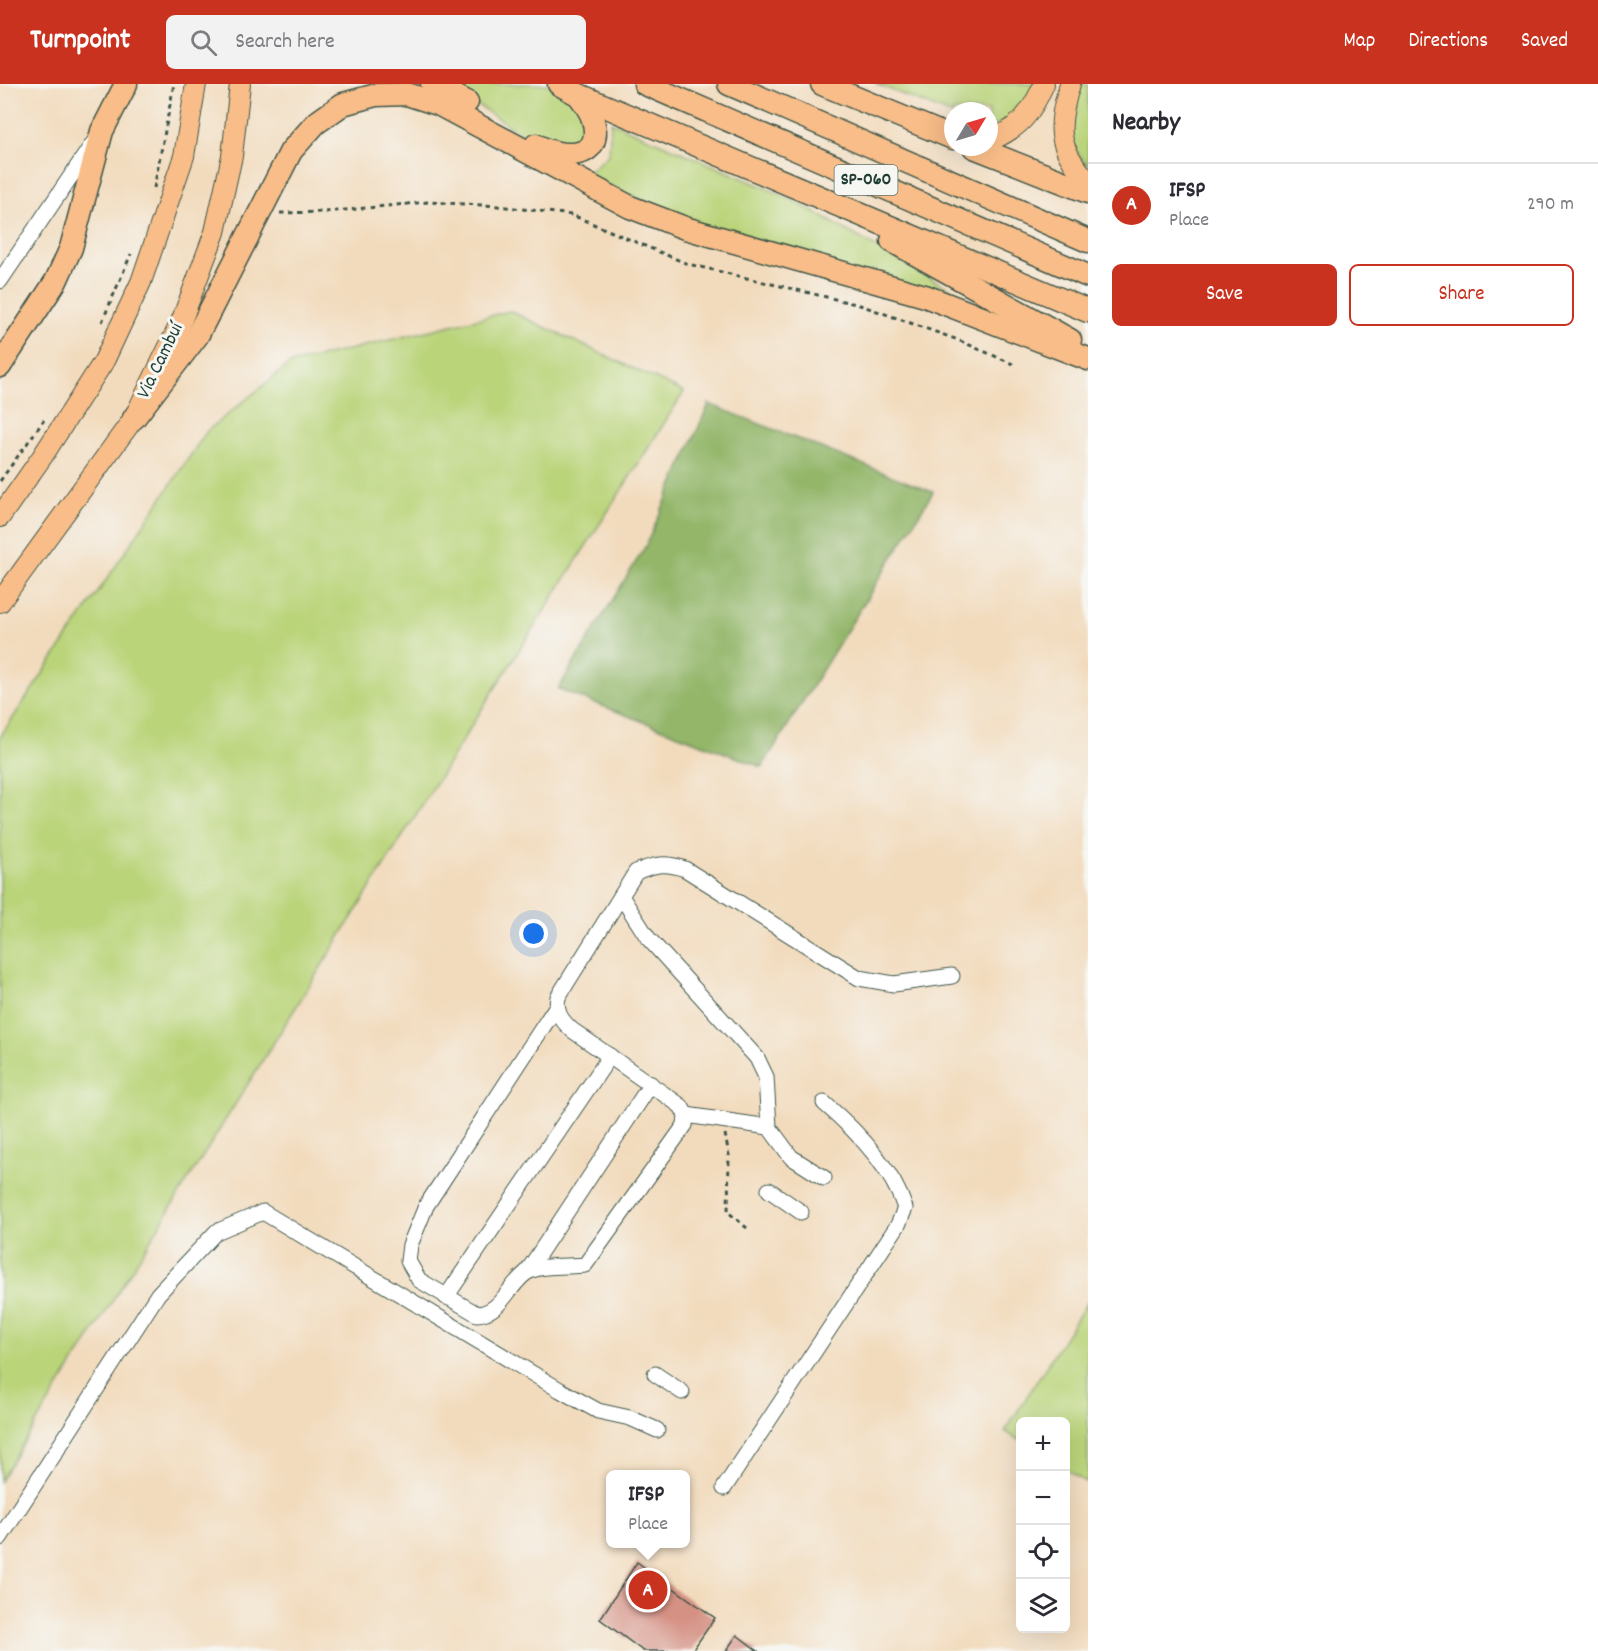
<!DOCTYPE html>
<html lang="en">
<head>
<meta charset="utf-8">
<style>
  body { margin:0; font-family:Dekko,sans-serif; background:#f2f2f3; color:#2b2b33 }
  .controls { position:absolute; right:18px; bottom:18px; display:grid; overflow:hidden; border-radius:9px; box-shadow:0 6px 24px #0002 }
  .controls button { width:54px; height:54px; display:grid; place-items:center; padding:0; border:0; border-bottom:2px solid #e1e1e2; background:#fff; color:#2b2b33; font:30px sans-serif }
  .compass { position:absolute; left:944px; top:18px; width:54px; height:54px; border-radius:50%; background:#fff; box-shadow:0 6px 24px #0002; rotate:52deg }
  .you { position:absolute; left:534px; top:850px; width:21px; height:21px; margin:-15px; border:4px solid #fff; border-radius:50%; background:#1a73e8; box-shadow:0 0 0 9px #1a73e833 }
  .badge { display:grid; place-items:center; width:39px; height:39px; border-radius:50%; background:#c8321e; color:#fff; font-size:20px; font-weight:700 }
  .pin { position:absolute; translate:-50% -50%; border:3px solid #fff; box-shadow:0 2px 6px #0006 }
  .popup { position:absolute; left:606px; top:1386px; width:84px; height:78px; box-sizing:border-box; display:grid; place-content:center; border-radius:9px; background:#fff; filter:drop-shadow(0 2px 4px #0005); font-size:20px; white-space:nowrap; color:#7c7c81 }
  .popup b { font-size:22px; color:#2b2b33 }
  .popup::after { content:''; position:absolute; left:50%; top:100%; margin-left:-12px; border:12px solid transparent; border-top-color:#fff }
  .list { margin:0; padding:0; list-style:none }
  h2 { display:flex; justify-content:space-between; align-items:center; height:78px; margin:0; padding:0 24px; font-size:26px }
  h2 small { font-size:20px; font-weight:400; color:#7c7c81 }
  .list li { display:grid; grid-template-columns:39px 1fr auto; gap:18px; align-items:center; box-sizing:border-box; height:84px; padding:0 24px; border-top:2px solid #e1e1e2 }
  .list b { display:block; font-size:22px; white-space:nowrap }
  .list p { margin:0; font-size:20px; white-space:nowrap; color:#7c7c81 }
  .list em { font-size:20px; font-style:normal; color:#7c7c81 }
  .actions { display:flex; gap:12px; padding:18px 24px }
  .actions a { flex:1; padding:14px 0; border:2px solid #c8321e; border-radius:9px; text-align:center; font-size:21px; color:#c8321e }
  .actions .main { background:#c8321e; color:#fff }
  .icon { flex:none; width:33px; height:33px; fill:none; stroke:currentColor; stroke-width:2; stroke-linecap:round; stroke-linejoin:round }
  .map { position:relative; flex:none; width:1088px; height:1567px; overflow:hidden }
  header { display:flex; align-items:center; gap:36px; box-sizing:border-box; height:84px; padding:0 30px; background:#c8321e; color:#fff }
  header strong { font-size:28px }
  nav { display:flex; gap:33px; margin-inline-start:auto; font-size:21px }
  .search { width:420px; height:54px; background:#f2f2f3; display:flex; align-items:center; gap:15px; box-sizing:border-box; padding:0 21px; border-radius:9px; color:#7c7c81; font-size:22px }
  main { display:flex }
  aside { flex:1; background:#fff }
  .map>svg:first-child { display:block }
  .green { fill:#bad479; stroke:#6c8856; stroke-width:1.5 }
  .forest { fill:#93b669; stroke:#597a4e; stroke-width:1.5 }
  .building { fill:#d59184 }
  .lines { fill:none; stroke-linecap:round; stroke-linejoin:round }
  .minor-casing { stroke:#3f5549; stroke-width:17 }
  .major-casing { stroke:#3f5549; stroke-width:22 }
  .highway-casing { stroke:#3f5549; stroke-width:25 }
  .path { stroke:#3f5549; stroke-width:3; stroke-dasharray:4.5 4.5; stroke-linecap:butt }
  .minor { stroke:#fff; stroke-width:15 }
  .major { stroke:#f8bd88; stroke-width:20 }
  .highway { stroke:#f8bd88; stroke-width:22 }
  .labels { text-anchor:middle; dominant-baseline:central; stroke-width:6; stroke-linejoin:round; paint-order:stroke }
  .shield { fill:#f6f6f2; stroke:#60746d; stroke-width:1.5 }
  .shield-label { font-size:18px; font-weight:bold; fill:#1f3d34 }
  .street-label { font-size:20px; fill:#1f3d34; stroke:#f6f6f2 }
</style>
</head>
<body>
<header>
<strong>Turnpoint</strong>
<div class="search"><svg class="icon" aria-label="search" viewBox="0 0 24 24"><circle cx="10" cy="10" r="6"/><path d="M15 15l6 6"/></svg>Search here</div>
<nav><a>Map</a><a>Directions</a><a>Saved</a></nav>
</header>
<main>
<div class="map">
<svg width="1088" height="1567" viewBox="0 0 1088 1567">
  <rect width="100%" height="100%" fill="#f6f6f2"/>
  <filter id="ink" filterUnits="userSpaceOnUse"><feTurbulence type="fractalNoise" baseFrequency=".0167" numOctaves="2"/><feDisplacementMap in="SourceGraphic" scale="12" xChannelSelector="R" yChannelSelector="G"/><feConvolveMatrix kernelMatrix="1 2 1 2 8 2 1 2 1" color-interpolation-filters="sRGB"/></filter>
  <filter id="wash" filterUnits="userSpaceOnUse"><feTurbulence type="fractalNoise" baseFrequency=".008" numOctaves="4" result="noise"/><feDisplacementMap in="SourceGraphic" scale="24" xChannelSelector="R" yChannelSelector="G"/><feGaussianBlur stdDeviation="1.35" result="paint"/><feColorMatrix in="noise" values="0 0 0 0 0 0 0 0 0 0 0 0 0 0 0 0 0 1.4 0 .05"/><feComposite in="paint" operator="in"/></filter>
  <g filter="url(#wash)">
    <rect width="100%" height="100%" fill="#f2dbbd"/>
    <g class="green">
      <path d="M441 0H551L579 11 591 62 545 66 461 10Z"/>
      <path d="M876 0H1035C1026 22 1012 39 989 43V27H953V31Z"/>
      <path d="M1081 0H1088V82L1067 55 1074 18Z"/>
      <path d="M611 38 789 114 982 223 737 157 580 89 591 86 609 70Z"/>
      <path d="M510 227 684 308 497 601 0 1397V653L207 347 290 280Z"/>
      <path d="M1088 1217V1400L1066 1385V1338H1020V1357L1005 1347Z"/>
    </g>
    <path class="forest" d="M709 320 933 408 762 683 558 605 645 463Z"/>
    <g id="blocks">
      <g class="building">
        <path d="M637 1478 715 1534 692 1567H643L600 1535Z"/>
        <path d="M737 1551 758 1567H726Z"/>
      </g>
    </g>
  </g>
  <g filter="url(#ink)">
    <use href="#blocks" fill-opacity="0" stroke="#3f5549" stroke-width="1.5"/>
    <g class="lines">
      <g class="minor-casing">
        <g id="minor">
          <path d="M0 197 94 58"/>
          <path d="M621 812 648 854 757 974 766 993 769 1043"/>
          <path d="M556 923 426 1122 410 1161 408 1177 419 1196 477 1230C501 1229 508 1202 526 1189 539 1180 568 1183 585 1181L685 1041 686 1031 681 1022 572 946C561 936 555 928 558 913L636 788C655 780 666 778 685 785L859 894 894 900 952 892"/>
          <path d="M686 1031 769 1043 791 1073 824 1094"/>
          <path d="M769 1106 801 1128"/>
          <path d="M527 1188 651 1000"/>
          <path d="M446 1213 610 972"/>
          <path d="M655 1290 682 1308"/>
          <path d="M724 1404 898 1141 905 1124C891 1082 857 1047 824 1019"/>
          <path d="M0 1454 158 1210 216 1148 263 1128 560 1306 598 1327 630 1334 657 1346"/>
        </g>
      </g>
      <g class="major-casing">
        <g id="major">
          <path d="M1070 0C1057 43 1056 63 1088 97"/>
          <path d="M989 57C1020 44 1031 30 1044 0"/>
          <path d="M0 433 42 373 104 277 141 198 184 72 196 0"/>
          <path d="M0 518 134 334 181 238 215 148 232 72 240 0"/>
        </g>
      </g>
      <g class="highway-casing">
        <g id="highway">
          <path d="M432 0 467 18"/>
          <path d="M559 0 579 11 1088 227"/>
          <path d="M645 0 1088 192"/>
          <path d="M729 0 1088 157"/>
          <path d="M822 0 953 54"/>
          <path d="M536 61C560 75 605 77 593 36 591 27 584 19 579 11"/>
          <path d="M974 63 1088 108"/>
          <path d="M892 157 1070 256"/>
          <path d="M0 282 56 197 71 164 102 47 126 0"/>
          <path d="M134 334 197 252 291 67 316 39 343 20 376 11 407 10 438 20 630 123 685 144 925 212 1088 275"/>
        </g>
      </g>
      <g class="path">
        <path d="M154 104 174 0"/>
        <path d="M280 129 325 128 428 118 498 122 572 131 688 180 860 221 958 256 1013 280"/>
        <path d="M102 238 131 170"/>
        <path d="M0 397 44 336"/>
        <path d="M725 1050 729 1071 728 1128 747 1144"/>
      </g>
      <use href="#minor" class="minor"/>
      <use href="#major" class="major"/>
      <use href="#highway" class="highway"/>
    </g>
  </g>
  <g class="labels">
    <rect class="shield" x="834.5" y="81" width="63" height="30" rx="4.5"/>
    <g class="shield-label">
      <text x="866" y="96">SP-060</text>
    </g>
    <g class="street-label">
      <text transform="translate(161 277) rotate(-64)">Via Cambuí</text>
    </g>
  </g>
</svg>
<div class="controls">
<button>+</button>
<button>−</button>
<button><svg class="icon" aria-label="locate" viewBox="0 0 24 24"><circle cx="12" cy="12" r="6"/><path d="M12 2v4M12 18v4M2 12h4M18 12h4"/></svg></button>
<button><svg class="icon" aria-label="layers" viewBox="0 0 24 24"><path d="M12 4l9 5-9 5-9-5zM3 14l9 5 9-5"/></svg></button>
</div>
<svg class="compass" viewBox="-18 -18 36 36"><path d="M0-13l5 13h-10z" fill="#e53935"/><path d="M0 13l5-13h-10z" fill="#7c7c81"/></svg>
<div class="you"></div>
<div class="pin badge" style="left:648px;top:1506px">A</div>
<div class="popup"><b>IFSP</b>Place</div>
</div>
<aside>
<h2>Nearby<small></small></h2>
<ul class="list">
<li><span class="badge">A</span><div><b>IFSP</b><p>Place</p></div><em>290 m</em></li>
</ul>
<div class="actions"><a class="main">Save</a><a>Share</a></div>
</aside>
</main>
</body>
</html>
